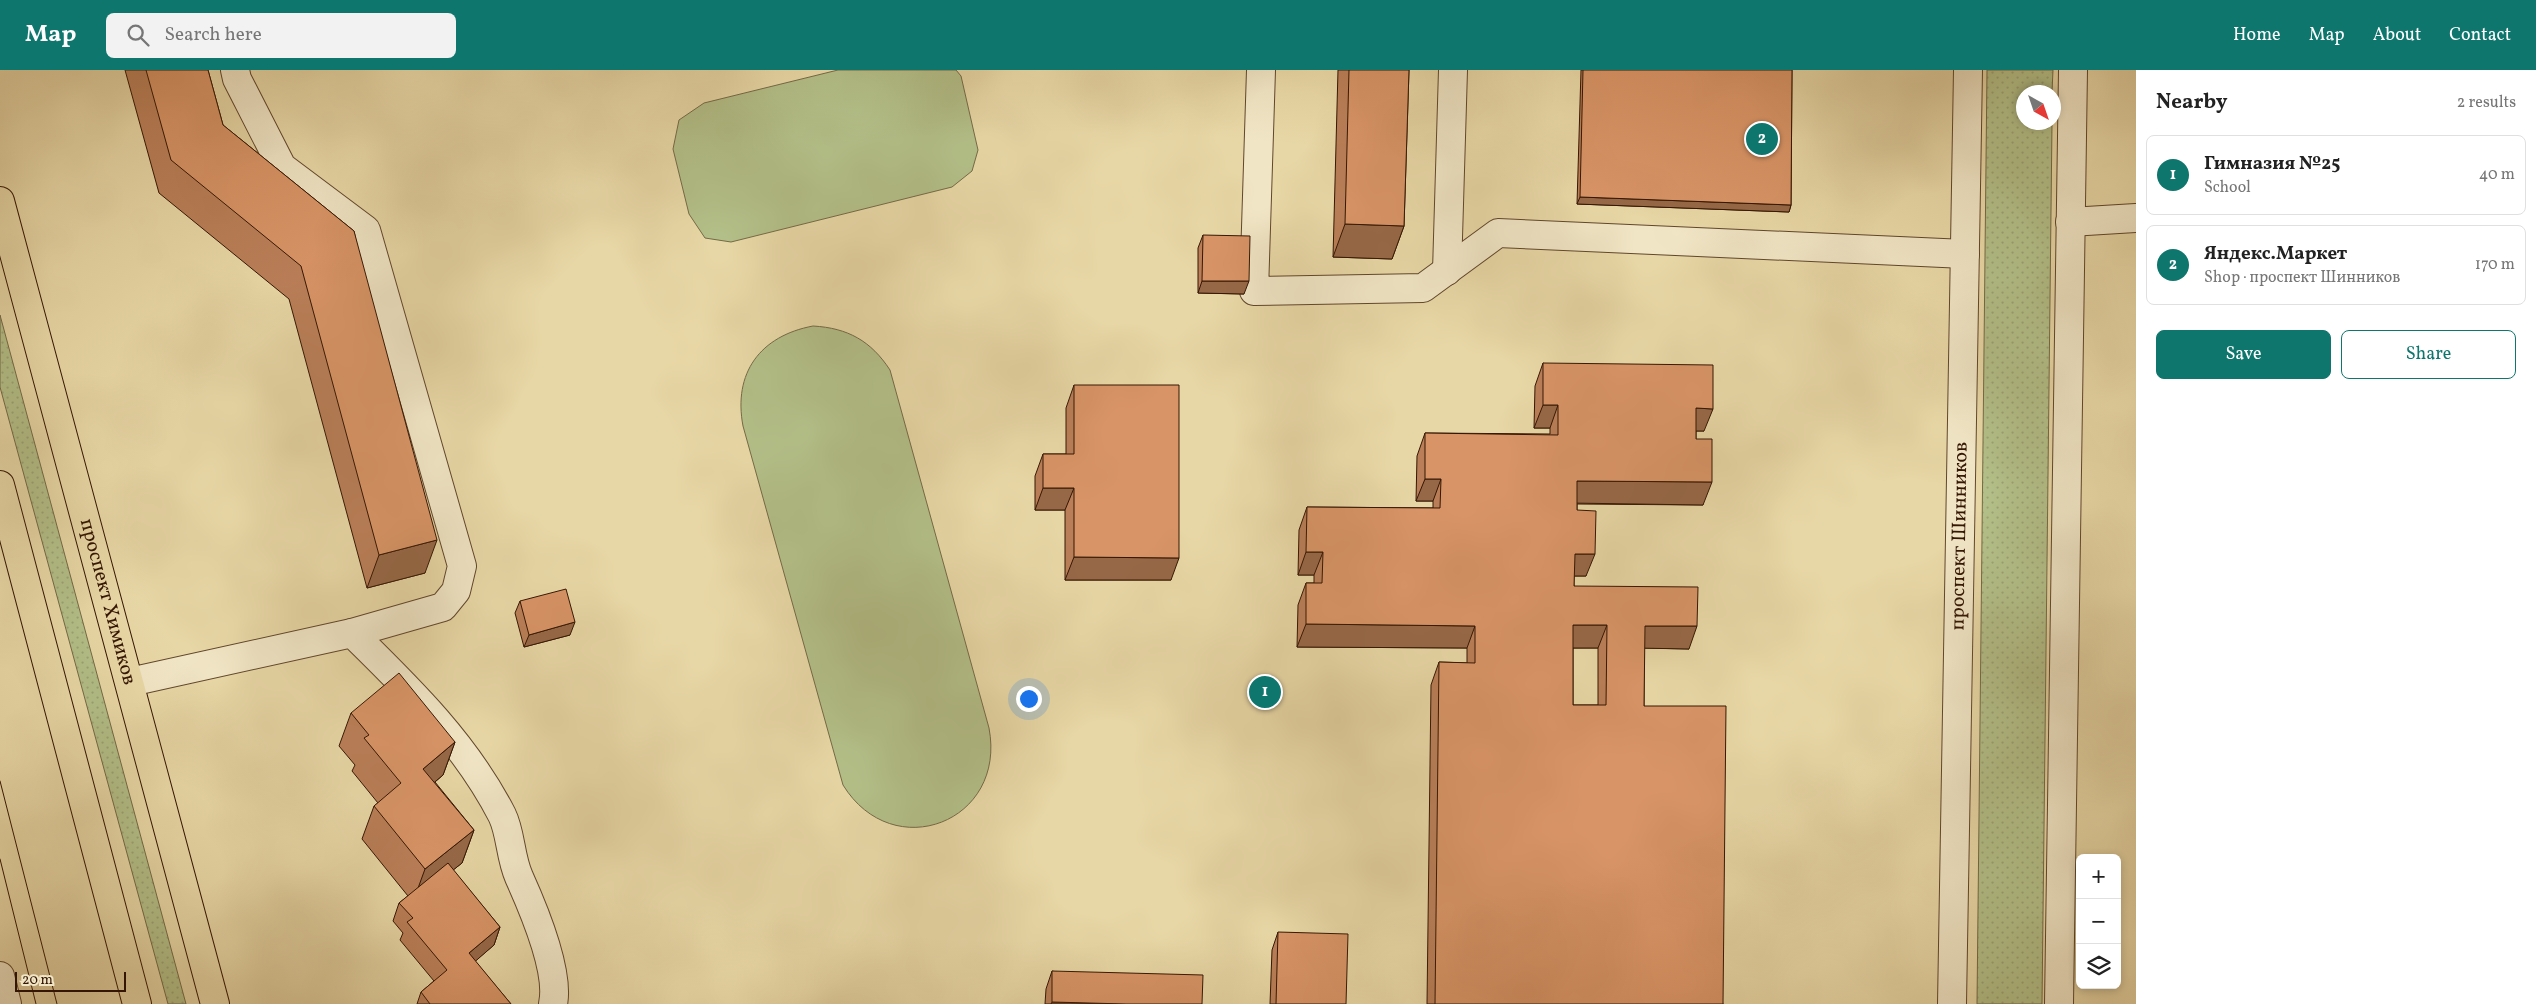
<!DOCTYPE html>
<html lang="en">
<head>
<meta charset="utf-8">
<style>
  body { margin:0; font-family:Vollkorn,serif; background:#f2f2f2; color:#222 }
  .controls { position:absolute; right:15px; bottom:15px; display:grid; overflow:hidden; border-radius:8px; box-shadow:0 2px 8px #0003 }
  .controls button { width:45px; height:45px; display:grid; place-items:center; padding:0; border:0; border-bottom:1px solid #e0e0e0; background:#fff; color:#222; font:25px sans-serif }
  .compass { position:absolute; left:2016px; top:15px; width:45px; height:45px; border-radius:50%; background:#fff; box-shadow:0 2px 8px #0003; rotate:140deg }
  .scale { position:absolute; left:15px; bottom:12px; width:111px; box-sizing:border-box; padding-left:5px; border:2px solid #341603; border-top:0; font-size:14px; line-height:18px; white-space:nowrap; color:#341603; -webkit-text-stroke:4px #f0e5c5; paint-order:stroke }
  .you { position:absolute; left:1028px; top:628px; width:18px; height:18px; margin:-12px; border:4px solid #fff; border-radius:50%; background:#1a73e8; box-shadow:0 0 0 8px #1a73e833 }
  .badge { display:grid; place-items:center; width:32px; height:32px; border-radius:50%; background:#0f766e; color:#fff; font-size:16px; font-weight:700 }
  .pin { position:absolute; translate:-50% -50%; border:2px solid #fff; box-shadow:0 1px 5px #0006 }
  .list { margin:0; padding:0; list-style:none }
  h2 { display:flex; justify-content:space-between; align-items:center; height:65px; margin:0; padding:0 20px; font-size:21px }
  h2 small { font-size:16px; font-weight:400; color:#767676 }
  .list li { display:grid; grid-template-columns:32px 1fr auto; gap:15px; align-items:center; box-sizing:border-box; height:80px; margin:0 10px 10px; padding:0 10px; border:1px solid #e0e0e0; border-radius:8px }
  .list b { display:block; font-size:19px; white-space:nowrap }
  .list p { margin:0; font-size:16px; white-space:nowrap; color:#767676 }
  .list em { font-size:16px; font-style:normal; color:#767676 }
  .actions { display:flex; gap:10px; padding:15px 20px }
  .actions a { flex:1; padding:11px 0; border:1px solid #0f766e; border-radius:8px; text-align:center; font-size:18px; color:#0f766e }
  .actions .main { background:#0f766e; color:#fff }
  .icon { flex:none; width:28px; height:28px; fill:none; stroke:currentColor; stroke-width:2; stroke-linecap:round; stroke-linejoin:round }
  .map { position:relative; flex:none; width:2136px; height:934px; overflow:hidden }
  header { display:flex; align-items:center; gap:30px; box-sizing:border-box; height:70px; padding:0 25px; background:#0f766e; color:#fff }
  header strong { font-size:24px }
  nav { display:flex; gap:28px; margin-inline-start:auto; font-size:18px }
  .search { width:350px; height:45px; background:#f2f2f2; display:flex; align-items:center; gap:12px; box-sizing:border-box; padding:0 18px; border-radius:8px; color:#767676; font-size:19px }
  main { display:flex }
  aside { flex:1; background:#fff }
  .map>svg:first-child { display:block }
  .grass { fill:url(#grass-dots); stroke:#746a46 }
  .pitch { fill:#b3bf88; stroke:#746a46 }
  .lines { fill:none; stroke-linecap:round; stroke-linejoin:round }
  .minor-casing { stroke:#61462c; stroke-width:30 }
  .major-casing { stroke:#341603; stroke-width:30 }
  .minor { stroke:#f0e5c5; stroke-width:28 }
  .major { stroke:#e8d7a6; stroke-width:28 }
  .tram { stroke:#341603; stroke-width:1 }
  .wall { fill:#ba7f58; stroke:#341603; fill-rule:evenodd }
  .shaded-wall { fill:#976847; stroke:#341603 }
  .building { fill:#d89466; stroke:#341603; fill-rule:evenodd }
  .labels { text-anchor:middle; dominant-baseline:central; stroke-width:4; stroke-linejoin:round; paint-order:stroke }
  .street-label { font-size:20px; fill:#341603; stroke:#f0e5c5 }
</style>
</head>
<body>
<header>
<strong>Map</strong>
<div class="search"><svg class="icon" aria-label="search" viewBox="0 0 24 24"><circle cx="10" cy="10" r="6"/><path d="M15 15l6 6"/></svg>Search here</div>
<nav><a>Home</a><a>Map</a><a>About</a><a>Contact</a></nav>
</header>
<main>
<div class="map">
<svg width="2136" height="934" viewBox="0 0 2136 934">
  <defs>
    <pattern id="grass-dots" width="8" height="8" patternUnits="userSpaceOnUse" patternTransform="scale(1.25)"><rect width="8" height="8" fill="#b3bf88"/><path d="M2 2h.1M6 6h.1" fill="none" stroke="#9ba374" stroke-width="1.8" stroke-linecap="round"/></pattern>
  </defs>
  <rect width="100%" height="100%" fill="#e8d7a6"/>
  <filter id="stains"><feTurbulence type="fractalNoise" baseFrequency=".004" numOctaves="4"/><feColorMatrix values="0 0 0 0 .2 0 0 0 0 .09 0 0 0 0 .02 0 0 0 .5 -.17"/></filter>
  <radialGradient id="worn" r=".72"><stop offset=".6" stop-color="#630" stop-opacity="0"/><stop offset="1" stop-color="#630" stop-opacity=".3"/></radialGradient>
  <g class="grass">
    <path d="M1987 0H2053L2052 22H2024V52L2052 53 2042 934H1977Z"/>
    <path d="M0 245 186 934H168L0 317Z"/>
  </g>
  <g class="pitch">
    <path d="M838 0H956L961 6 978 80 972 101 952 117 731 172 705 168 689 144 673 79 679 50 704 33Z"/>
    <path d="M813 256C848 258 871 271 890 300L989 658C1007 752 893 796 843 715L743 356C733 303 760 266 813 256Z"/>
  </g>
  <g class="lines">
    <g class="minor-casing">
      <g id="minor">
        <path d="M235 0 237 9 282 97 366 160 462 496 456 521 443 537 352 563"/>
        <path d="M1261 0 1254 221 1423 218 1498 163 1965 184"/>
        <path d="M2070 152 2136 148"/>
        <path d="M1447 201 1453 0"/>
        <path d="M130 612 352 563C409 619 465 673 502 745 511 763 510 787 519 807 533 838 560 901 553 934"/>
        <path d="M0 906 7 934"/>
        <path id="s1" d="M1952 934 1968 0"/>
        <path d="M2059 934 2073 0"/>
      </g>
    </g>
    <g class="major-casing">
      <g id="major">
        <path id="s2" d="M0 131 215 934"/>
        <path d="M0 415 137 934"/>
      </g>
    </g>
    <use href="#minor" class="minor"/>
    <use href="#major" class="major"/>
    <g class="tram">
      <path d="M0 711 57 934"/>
      <path d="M0 789 36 934"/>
    </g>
  </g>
  <g class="wall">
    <path d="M125 0H208L223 55 354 161 425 503 367 518 289 229 159 123Z"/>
    <path d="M1338 0H1409L1404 156 1392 189 1333 187Z"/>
    <path d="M1581 0H1792L1791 135 1789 142 1577 134Z"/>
    <path d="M1203 165 1244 224 1198 223V178Z"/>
    <path d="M1543 293 1704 361H1696V369L1703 435 1577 434V440L1586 506H1574V516L1689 579 1644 578V636L1723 934H1427L1431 615 1439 592 1467 593V578L1297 577 1298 535 1306 513H1314V505H1298L1299 460 1307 437 1433 438V431H1416L1417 386 1425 363 1550 364V358H1534L1535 316ZM1573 578H1598V635H1573Z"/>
    <path d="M1074 315 1171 510H1065V440H1035V406L1043 384H1066V338Z"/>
    <path d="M520 531 570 565 524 577 515 543Z"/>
    <path d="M351 643 455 672 443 705 435 712 474 760 462 793 453 800 500 857 494 875 475 891 511 934H417L421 922 434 911 400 870 403 863 393 851 399 833 408 826 362 769 374 736 378 733 352 701 355 695 339 676Z"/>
    <path d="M1278 862 1346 934H1270L1272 880Z"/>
    <path d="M1052 901 1202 934H1045L1046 919Z"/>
  </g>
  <g class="shaded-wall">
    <path d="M1580 127 1791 135 1789 142 1577 134Z"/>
    <path d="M1345 154 1404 156 1392 189 1333 187Z"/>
    <path d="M1202 211H1249L1244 224 1198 223Z"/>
    <path d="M1543 335H1558L1550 358H1534Z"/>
    <path d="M1696 338 1713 339 1704 361H1688Z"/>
    <path d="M1425 409H1441L1433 431H1416Z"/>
    <path d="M1577 411 1712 412 1703 435 1569 433Z"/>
    <path d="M1043 418H1074L1065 440H1035Z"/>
    <path d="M437 470 425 503 367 518 379 485Z"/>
    <path d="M1306 482H1323L1314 505H1298Z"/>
    <path d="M1575 484H1595L1586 506H1566Z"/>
    <path d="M1074 487 1179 488 1171 510H1065Z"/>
    <path d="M575 552 570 565 524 577 529 565Z"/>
    <path d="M1306 554 1475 556 1467 578 1297 577Z"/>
    <path d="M1573 555H1607L1598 578H1565Z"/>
    <path d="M1645 556H1697L1689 579 1636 578Z"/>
    <path d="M455 672 443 705 411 732 423 699Z"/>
    <path d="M474 760 462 793 413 832 425 799Z"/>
    <path d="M500 857 494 875 463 902 469 883Z"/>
    <path d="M1052 932 1126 934H1051Z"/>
  </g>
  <g class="building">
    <path d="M146 0H208L223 55 354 161 437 470 379 485 301 196 171 90Z"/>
    <path d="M1349 0H1409L1404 156 1345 154Z"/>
    <path d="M1583 0H1792L1791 135 1580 127Z"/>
    <path d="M1203 165 1250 166 1249 211H1202Z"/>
    <path d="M1543 293 1713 295V339L1696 338V369H1712V412L1577 411V440L1596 441 1595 484H1575L1574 516 1698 517 1697 556H1645L1644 636H1726L1723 934H1435L1439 592 1475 593V556L1306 554V513H1322L1323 482H1306L1307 437 1440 438 1441 409H1425V363L1558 365V335H1543ZM1573 555H1607L1606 635H1573Z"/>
    <path d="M1074 315H1179V488L1074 487V418H1043V384H1074Z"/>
    <path d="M566 519 575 552 529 565 520 531Z"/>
    <path d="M399 603 455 672 423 699 474 760 425 799 374 736 401 713 364 668 369 665 351 643Z"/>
    <path d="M448 793 500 857 469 883 511 934H430L421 922 447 900 407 852 413 848 399 833Z"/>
    <path d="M1278 862 1348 864 1346 934H1276Z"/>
    <path d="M1052 901 1203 905 1202 934H1126L1052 932Z"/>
  </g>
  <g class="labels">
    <g class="street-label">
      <text stroke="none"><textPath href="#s1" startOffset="468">проспект Шинников</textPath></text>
      <text stroke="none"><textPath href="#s2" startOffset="415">проспект Химиков</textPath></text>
    </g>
  </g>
  <rect width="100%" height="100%" filter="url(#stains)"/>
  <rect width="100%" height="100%" fill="url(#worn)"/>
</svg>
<div class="controls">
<button>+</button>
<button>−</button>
<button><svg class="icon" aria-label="layers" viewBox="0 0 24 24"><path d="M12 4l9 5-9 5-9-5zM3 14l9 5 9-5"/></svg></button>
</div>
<svg class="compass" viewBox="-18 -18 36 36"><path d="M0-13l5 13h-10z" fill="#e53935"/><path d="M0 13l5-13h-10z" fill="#767676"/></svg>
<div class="scale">20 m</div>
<div class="you"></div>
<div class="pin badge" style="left:1265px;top:622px">1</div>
<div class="pin badge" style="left:1762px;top:69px">2</div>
</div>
<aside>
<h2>Nearby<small>2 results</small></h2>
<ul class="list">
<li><span class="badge">1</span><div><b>Гимназия №25</b><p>School</p></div><em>40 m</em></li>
<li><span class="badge">2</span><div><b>Яндекс.Маркет</b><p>Shop · проспект Шинников</p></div><em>170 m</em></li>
</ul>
<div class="actions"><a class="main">Save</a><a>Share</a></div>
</aside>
</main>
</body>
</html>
